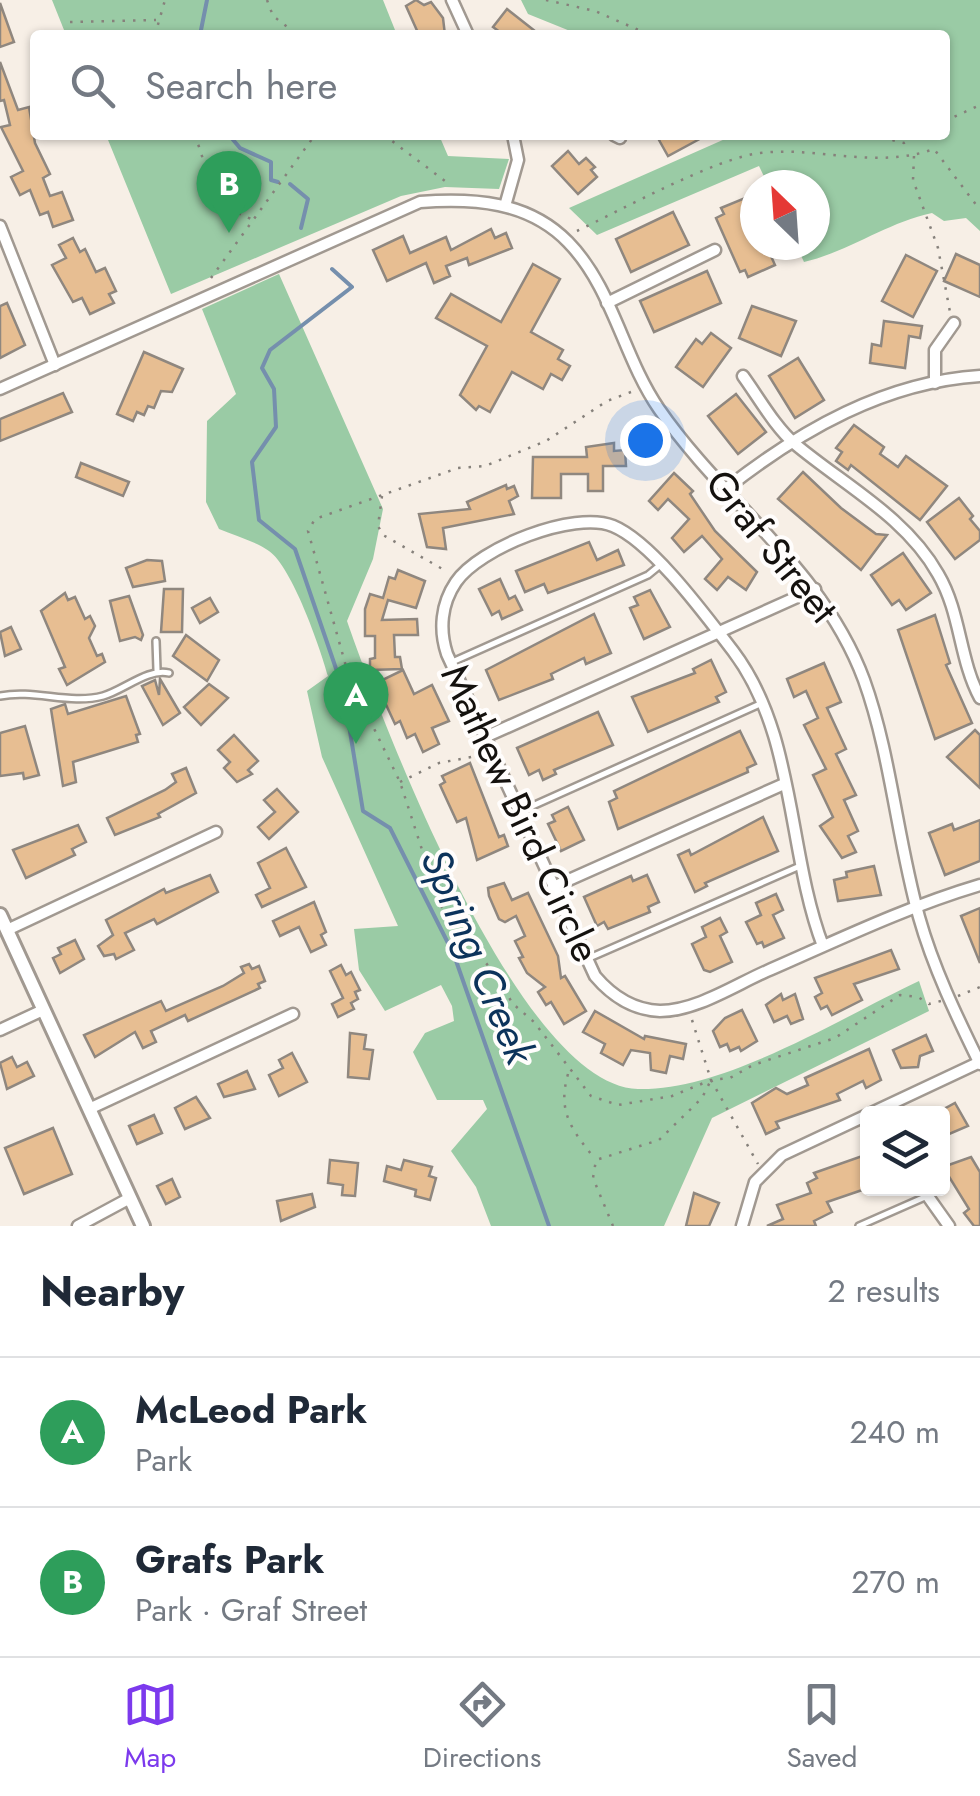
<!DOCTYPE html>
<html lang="en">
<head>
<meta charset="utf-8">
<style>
  body { margin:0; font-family:Jost,sans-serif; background:#f6f6f7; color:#1f2937 }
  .controls { position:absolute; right:30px; bottom:30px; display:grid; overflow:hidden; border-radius:10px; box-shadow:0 2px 8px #0004 }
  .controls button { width:90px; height:90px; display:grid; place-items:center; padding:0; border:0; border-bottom:2px solid #e0e1e3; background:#fff; color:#1f2937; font:50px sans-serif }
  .compass { position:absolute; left:740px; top:170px; width:90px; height:90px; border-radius:50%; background:#fff; box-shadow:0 2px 8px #0004; rotate:335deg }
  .you { position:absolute; left:645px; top:440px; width:35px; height:35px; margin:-25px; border:8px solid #fff; border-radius:50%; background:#1a73e8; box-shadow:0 0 0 15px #1a73e833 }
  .badge { display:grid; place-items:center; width:65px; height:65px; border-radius:50%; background:#7c3aed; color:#fff; font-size:32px; font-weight:700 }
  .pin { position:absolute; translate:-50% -82px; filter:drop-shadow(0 2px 5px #0008) }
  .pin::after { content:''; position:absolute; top:52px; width:35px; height:30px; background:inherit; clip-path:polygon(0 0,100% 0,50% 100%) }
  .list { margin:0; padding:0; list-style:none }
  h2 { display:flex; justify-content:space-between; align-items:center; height:130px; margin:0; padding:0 40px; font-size:42px }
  h2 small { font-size:32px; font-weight:400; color:#747a83 }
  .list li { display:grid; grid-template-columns:65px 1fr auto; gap:30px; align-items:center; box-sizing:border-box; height:150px; padding:0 40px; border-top:2px solid #e0e1e3 }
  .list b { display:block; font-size:38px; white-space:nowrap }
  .list p { margin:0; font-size:32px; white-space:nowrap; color:#747a83 }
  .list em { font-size:32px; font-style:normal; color:#747a83 }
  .icon { flex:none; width:55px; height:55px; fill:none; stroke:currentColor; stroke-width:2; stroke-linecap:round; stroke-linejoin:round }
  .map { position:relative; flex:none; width:980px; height:1226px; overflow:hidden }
  .search { position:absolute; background:#fff; box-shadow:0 2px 8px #0004; left:30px; right:30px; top:30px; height:110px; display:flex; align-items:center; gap:25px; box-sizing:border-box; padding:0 35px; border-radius:10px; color:#747a83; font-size:38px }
  .sheet { height:430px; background:#fff }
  nav { display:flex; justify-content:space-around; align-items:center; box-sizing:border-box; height:140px; border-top:2px solid #e0e1e3; background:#fff; font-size:28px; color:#747a83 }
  nav a { display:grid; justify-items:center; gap:5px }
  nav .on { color:#7c3aed }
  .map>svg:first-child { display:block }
  .green { fill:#9acba5 }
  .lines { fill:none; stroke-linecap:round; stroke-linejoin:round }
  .stream { stroke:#758fad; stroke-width:4 }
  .building { fill:#e7be92; stroke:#8f877f; stroke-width:2.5 }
  .service-casing { stroke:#a19991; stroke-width:10 }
  .minor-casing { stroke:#a19991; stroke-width:15 }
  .tertiary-casing { stroke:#a19991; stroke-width:18 }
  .path { stroke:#86817b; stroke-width:2.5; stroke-dasharray:2.5 8; stroke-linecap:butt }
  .service { stroke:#fff; stroke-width:5 }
  .minor { stroke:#fff; stroke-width:10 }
  .tertiary { stroke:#fff; stroke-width:12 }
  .labels { text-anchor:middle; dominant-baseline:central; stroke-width:8; stroke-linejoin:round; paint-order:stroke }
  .street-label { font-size:40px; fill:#14110e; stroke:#fffdfc }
  .water-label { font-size:42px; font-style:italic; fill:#0c335b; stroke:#fffdfc }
</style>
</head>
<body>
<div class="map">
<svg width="980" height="1226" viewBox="0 0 980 1226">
  <rect width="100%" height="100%" fill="#f7efe6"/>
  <g class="green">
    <path d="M52 0H383L397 35H66Z"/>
    <path d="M521 0H980V231L966 218 944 221 932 213C886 223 850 251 804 262L796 245H815V185H768L759 166 597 235 569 208 734 135H945V35H580L528 14Z"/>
    <path d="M106 135H439L448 156 509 159 499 189 445 187 401 196 171 294Z"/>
    <path d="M279 274 383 509 373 559 347 621C382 722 519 1086 638 1089 725 1091 840 1018 919 981L929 1011 712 1118 664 1226H491L476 1187 451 1151 487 1109 483 1100H437L413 1052 425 1033 454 1021 452 1006 441 985 385 1011 359 970 354 929 398 926 322 757 307 691 328 676C320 647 292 567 269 551 255 541 235 536 219 529L206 502 207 421 236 394 202 309Z"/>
  </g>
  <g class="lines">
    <g class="stream">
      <path d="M200 35 207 0"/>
      <path d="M229 135 240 148 271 162V180L278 182"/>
      <path d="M290 184 308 199 301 228"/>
      <path d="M332 269 352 287 270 350 262 368 274 389 276 427 252 462 259 520 295 549 343 689 363 811 390 828 454 955 549 1226"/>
    </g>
  </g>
  <g class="building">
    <path d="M416 0 424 5 431 2 443 18 445 35H419L406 6Z"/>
    <path d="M0 3 14 42 0 47Z"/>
    <path d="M507 9 540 35H504L493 27Z"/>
    <path d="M0 62 18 110 29 107 35 143 50 174 43 178 50 196 62 192 73 220 53 227 48 212 40 215 30 190 20 195 11 177 23 171 1 127 10 125 4 100 0 101Z"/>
    <path d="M667 135H707L668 156 659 140Z"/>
    <path d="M568 151 579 164 586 158 595 167 591 170 597 177 578 194 552 166Z"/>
    <path d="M745 198 755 220V245H766L775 265 748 277 745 270 740 272 716 218 724 214 721 208Z"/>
    <path d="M673 212 689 245 631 272 616 239Z"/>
    <path d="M491 229 495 238 506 233 512 248 469 265 467 258 446 266 450 276 434 283 426 263 387 281 373 250 403 236 410 253 446 237 451 250Z"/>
    <path d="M73 238 80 252 85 249 96 272 105 268 116 291 109 294 114 303 90 314 82 298 73 302 52 265 66 258 59 245Z"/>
    <path d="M956 254 980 265V297L944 281Z"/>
    <path d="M906 255 937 271 913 317 882 301Z"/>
    <path d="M533 264 560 279 531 332 563 350 558 359 570 366 562 380 551 374 543 389 512 372 490 412 479 406 476 410 460 395 487 346 436 318 451 294 501 322Z"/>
    <path d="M707 271 721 303 654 332 640 301Z"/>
    <path d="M7 303 25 345 0 358V306Z"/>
    <path d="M752 306 796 321 781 356 739 338Z"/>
    <path d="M884 321 922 326 920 338 909 336 905 368 870 363 872 344 881 346Z"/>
    <path d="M711 333 731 348 703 387 676 367 696 339 702 344Z"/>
    <path d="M144 352 183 369 172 392 161 391 154 408 148 406 144 415 137 412 133 421 117 414Z"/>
    <path d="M798 358 824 400 795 418 769 376Z"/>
    <path d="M63 393 72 412 0 441V419Z"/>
    <path d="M736 394 766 432 738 454 708 416Z"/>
    <path d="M854 425 884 447 880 454 898 467 906 456 947 486 920 520 851 465 848 470 836 461 842 452 836 448Z"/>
    <path d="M614 443V451L625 450 626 466H603V491H588V474H561V498H532L533 457H587L586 447Z"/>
    <path d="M81 463 129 482 123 496 76 477Z"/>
    <path d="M803 472 841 508 876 534 887 535 861 570 778 499Z"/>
    <path d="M674 473 693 491 690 494 715 531 757 572 746 590 728 577 717 590 705 579 722 559 702 536 684 552 672 538 689 519 668 499 658 510 649 501Z"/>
    <path d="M506 485 507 489 514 486 518 496 509 501 514 514 443 528 446 549 427 547 419 514 470 509 467 502Z"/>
    <path d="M959 498 973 516 970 519 980 531V540L955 559 927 522Z"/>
    <path d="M589 542 597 560 618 550 624 565 548 593 544 584 525 592 516 571Z"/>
    <path d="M903 553 931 593 906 610 899 600 892 605 871 575Z"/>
    <path d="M147 560 162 561 165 581 133 587 126 568Z"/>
    <path d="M398 570 425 581 416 608 388 600 382 620 417 619 418 635H394L395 657H400L402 669 370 670V659L375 658V636H365V609L370 594 383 598 389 577 395 579Z"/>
    <path d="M500 579 509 599 515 596 522 610 502 619 499 611 492 615 479 589Z"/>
    <path d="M164 589H183L182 632H161Z"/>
    <path d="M650 590 670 627 644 639 630 608 638 605 634 597Z"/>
    <path d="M65 593 68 600 75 597 85 619 90 616 95 626 89 638 97 656 102 654 105 662 67 685 59 669 65 667 41 611Z"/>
    <path d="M129 596 143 635 141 640 135 637 120 641 110 601Z"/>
    <path d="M210 598 218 612 200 623 192 608Z"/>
    <path d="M594 614 611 653 586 664 584 658 551 674 553 679 499 700 486 670Z"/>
    <path d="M935 615 950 663 946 665 972 723 935 739 898 630Z"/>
    <path d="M11 627 21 649 5 656 0 632Z"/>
    <path d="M186 635 219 660 207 681 173 656Z"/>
    <path d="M711 660 726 692 716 697 719 702 648 732 632 697 695 673 693 669Z"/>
    <path d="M824 663 841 702 827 708 846 749 836 754 856 795 844 800 858 831 848 836 856 852 842 858 820 826 833 817 813 775 826 769 804 725 818 718 806 691 794 697 787 679Z"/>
    <path d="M403 670 414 694 432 685 449 721 432 728 439 744 423 752 415 734 407 738 400 721 395 724 376 683Z"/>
    <path d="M160 679 180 713 163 725 142 686 155 680 159 695Z"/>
    <path d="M209 684 228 698 201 725 184 707Z"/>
    <path d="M126 696 140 734 136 735 138 742 73 762 76 782 63 786 51 709 65 704 68 714Z"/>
    <path d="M598 712 613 745 554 770 556 774 543 780 539 770 529 775 517 748Z"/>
    <path d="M25 726 39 775 24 779 23 773 0 776V733Z"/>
    <path d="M975 730 980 735V788L947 757Z"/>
    <path d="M740 731 756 764 747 768 748 772 618 829 609 802 617 798 614 791Z"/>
    <path d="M234 735 258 761 248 770 252 774 237 782 224 768 230 762 218 750Z"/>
    <path d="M470 763 499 837 504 835 508 846 477 860 466 818 457 822 440 785 445 782 442 776Z"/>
    <path d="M186 768 196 793 158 814 160 817 115 835 107 818 165 790 176 782 172 774Z"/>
    <path d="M277 789 298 812 269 839 258 827 275 812 264 800Z"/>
    <path d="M568 807 584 840 561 851 548 824 555 821 552 815Z"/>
    <path d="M763 817 778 851 705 883 707 886 695 892 678 855 689 850 691 855Z"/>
    <path d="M980 820V861L945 875 929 833 952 824 954 830Z"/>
    <path d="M78 825 86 842 72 849 75 855 26 878 13 850Z"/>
    <path d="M286 848 306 887 262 907 256 895 270 888 258 863Z"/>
    <path d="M874 866 881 895 838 901 834 880 847 877 846 872Z"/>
    <path d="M210 875 218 892 157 924 154 919 125 933 134 950 116 959 114 954 104 956 98 946 113 935 106 920 164 889 166 893Z"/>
    <path d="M647 875 659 902 648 907 650 912 608 929 604 922 597 926 584 897 631 876 633 881Z"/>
    <path d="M504 883 512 900 528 893 558 956 561 978 565 976 586 1011 564 1024 551 1002 546 1005 538 992 545 987 527 973 519 958 523 957 515 941 525 936 516 916 505 922 499 919 489 896 488 888Z"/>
    <path d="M776 894 783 910 773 915 784 938 764 947 762 942 757 944 746 922 761 915 756 903Z"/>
    <path d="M314 902 326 932 321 935 326 945 311 952 299 927 280 936 273 921Z"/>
    <path d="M980 908V963L961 916Z"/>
    <path d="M720 918 727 932 720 936 732 962 710 972 704 970 692 944 706 937 702 927Z"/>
    <path d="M75 940 84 959 60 973 53 958 61 954 58 948Z"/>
    <path d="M891 950 899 969 854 984 862 1000 832 1015 827 1006 821 1009 815 997 822 993 815 978Z"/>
    <path d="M249 964 252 969 259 966 265 981 258 984 260 988 188 1021 185 1015 151 1031 156 1042 143 1048 135 1032 95 1057 84 1035 161 1001 166 1011 223 986 244 973 241 967Z"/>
    <path d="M341 965 346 975 351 972 360 990 355 992 358 999 351 1003 354 1009 338 1017 332 1004 343 998 330 971Z"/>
    <path d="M781 994 783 1000 795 994 803 1019 791 1024 787 1016 774 1022 766 1005Z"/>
    <path d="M742 1010 757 1041 741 1051 739 1047 730 1051 727 1044 720 1047 713 1031 725 1018Z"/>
    <path d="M595 1011 644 1039 645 1036 686 1044 683 1059 670 1056 666 1073 651 1070 650 1053 631 1050 623 1065 601 1053 605 1044 583 1032Z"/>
    <path d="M350 1033 366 1035 364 1049 373 1050 369 1079 348 1077Z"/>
    <path d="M926 1035 933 1051 920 1056 918 1067 901 1068 893 1050Z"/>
    <path d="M869 1049 881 1080 866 1088 863 1081 837 1094 840 1100 776 1122 779 1128 766 1134 752 1103 776 1088 787 1094 808 1085 805 1078Z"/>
    <path d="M292 1053 307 1082 279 1096 269 1075 283 1068 279 1060Z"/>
    <path d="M12 1057 17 1067 27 1062 34 1076 7 1089 0 1063Z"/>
    <path d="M247 1071 255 1089 224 1097 218 1084Z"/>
    <path d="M196 1097 210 1118 185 1129 175 1108Z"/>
    <path d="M955 1103 968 1126 942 1137V1110Z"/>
    <path d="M154 1115 162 1133 137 1144 129 1126Z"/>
    <path d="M53 1128 72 1174 24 1194 5 1148Z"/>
    <path d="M868 1154V1188L827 1202 832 1212 814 1221 816 1226H767L783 1219 777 1205 811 1193 807 1183 817 1178 814 1173Z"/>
    <path d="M971 1157 980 1172V1226H974L964 1213 969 1209 943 1167Z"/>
    <path d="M330 1160 358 1163 355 1196 342 1195 343 1185 328 1183Z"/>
    <path d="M404 1160 432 1167 429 1176 436 1178 430 1200 415 1196 416 1190 384 1181 387 1166 401 1170Z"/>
    <path d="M172 1179 180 1197 166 1204 157 1186Z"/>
    <path d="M694 1193 719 1203 709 1226H686Z"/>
    <path d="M312 1194 315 1207 281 1221 277 1201Z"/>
  </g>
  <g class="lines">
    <g class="service-casing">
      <g id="service">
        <path d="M156 641 157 670"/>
        <path d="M450 663 648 575 659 566"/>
        <path d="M0 696C35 689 69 705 103 696 124 690 148 668 169 673"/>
        <path d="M519 812 760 704"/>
        <path d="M587 959 800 866"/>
        <path d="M859 1226 925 1197"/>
      </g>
    </g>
    <g class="minor-casing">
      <g id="minor">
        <path d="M452 0 468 35"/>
        <path d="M614 135 620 138"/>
        <path d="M505 206 518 160 513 135"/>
        <path d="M0 226 55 365"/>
        <path d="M607 303 715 250"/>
        <path d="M743 376C759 398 775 427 795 444 844 485 906 517 938 574 961 613 959 659 980 698"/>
        <path d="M935 383V350L954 323"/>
        <path d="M0 389 420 202C473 198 528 201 568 242 613 288 623 357 659 409 724 503 823 569 864 680 891 755 897 839 919 917 933 967 957 1017 980 1064"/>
        <path d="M727 488C801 430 885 382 980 376"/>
        <path d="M485 737 815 589"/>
        <path d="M553 887 784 784"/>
        <path d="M7 930 216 832"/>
        <path d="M823 946C787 851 796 734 733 651 706 616 652 542 613 526 574 510 479 548 456 582 441 604 439 630 447 654L595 976C612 996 633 1010 660 1011 696 1011 735 985 767 971 838 940 906 907 980 885"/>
        <path d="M0 1030 43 1010"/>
        <path d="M89 1109 293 1014"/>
        <path d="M922 1188 949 1226"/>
        <path d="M78 1226 130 1198"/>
        <path d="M742 1226 755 1182 782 1155 980 1062"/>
      </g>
    </g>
    <g class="tertiary-casing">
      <path id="tertiary" d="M0 915 143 1226"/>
    </g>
    <g class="path">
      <path d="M267 0 273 16 298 35"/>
      <path d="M546 0 595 11 650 35"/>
      <path d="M70 22 156 20"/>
      <path d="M155 35 165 0"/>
      <path d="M945 121 980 105"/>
      <path d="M194 135C216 180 191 193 251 219"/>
      <path d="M384 135 449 184"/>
      <path d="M872 135 904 143 920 135"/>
      <path d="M914 156 913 180 938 248 950 312"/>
      <path d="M577 231C621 210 716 158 760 153 820 146 875 170 934 149L980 210"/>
      <path d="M211 278 315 135"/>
      <path d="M631 392 607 401 546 441 485 466 458 468 315 519 308 531 349 677 400 782 440 905 501 982 512 1003 534 1022 591 1096 618 1105 672 1096 711 1080 730 1078 753 1065 835 1038 900 995 918 997 929 1004 941 1001"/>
      <path d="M382 496 378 526 383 535 446 571"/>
      <path d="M400 782 439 763 477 756"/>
      <path d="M958 996 980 987"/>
      <path d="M692 1020 711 1080 758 1164"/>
      <path d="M568 1074C557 1112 572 1130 595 1159"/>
      <path d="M613 1226 593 1178 596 1160 659 1140 702 1098 711 1080"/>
    </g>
    <use href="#service" class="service"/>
    <use href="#minor" class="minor"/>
    <use href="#tertiary" class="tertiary"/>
  </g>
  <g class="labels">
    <g class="street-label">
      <text transform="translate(772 546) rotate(51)">Graf Street</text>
      <text transform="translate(521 813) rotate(65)">Mathew Bird Circle</text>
    </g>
    <g class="water-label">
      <text transform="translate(478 956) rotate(67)">Spring Creek</text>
    </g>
  </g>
</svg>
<div class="controls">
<button><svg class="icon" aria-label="layers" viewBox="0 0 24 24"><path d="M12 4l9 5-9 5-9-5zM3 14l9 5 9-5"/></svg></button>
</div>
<svg class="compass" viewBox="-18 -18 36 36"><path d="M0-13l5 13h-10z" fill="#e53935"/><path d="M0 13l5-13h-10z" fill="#747a83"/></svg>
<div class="you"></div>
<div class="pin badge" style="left:356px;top:744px;background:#2e9e5b">A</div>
<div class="pin badge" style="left:229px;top:233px;background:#2e9e5b">B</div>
<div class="search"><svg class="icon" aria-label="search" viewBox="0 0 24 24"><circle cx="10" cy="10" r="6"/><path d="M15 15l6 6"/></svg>Search here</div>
</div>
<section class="sheet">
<h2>Nearby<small>2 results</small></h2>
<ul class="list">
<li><span class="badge" style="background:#2e9e5b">A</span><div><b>McLeod Park</b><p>Park</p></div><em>240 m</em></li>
<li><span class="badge" style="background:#2e9e5b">B</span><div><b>Grafs Park</b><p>Park · Graf Street</p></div><em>270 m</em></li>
</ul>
</section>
<nav>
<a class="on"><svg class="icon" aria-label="map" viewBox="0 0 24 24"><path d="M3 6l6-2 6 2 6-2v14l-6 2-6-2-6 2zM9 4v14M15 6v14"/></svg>Map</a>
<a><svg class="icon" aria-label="directions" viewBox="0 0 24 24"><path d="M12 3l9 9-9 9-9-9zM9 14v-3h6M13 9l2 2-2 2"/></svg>Directions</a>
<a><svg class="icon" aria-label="saved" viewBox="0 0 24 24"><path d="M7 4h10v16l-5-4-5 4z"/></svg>Saved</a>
</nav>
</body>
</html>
